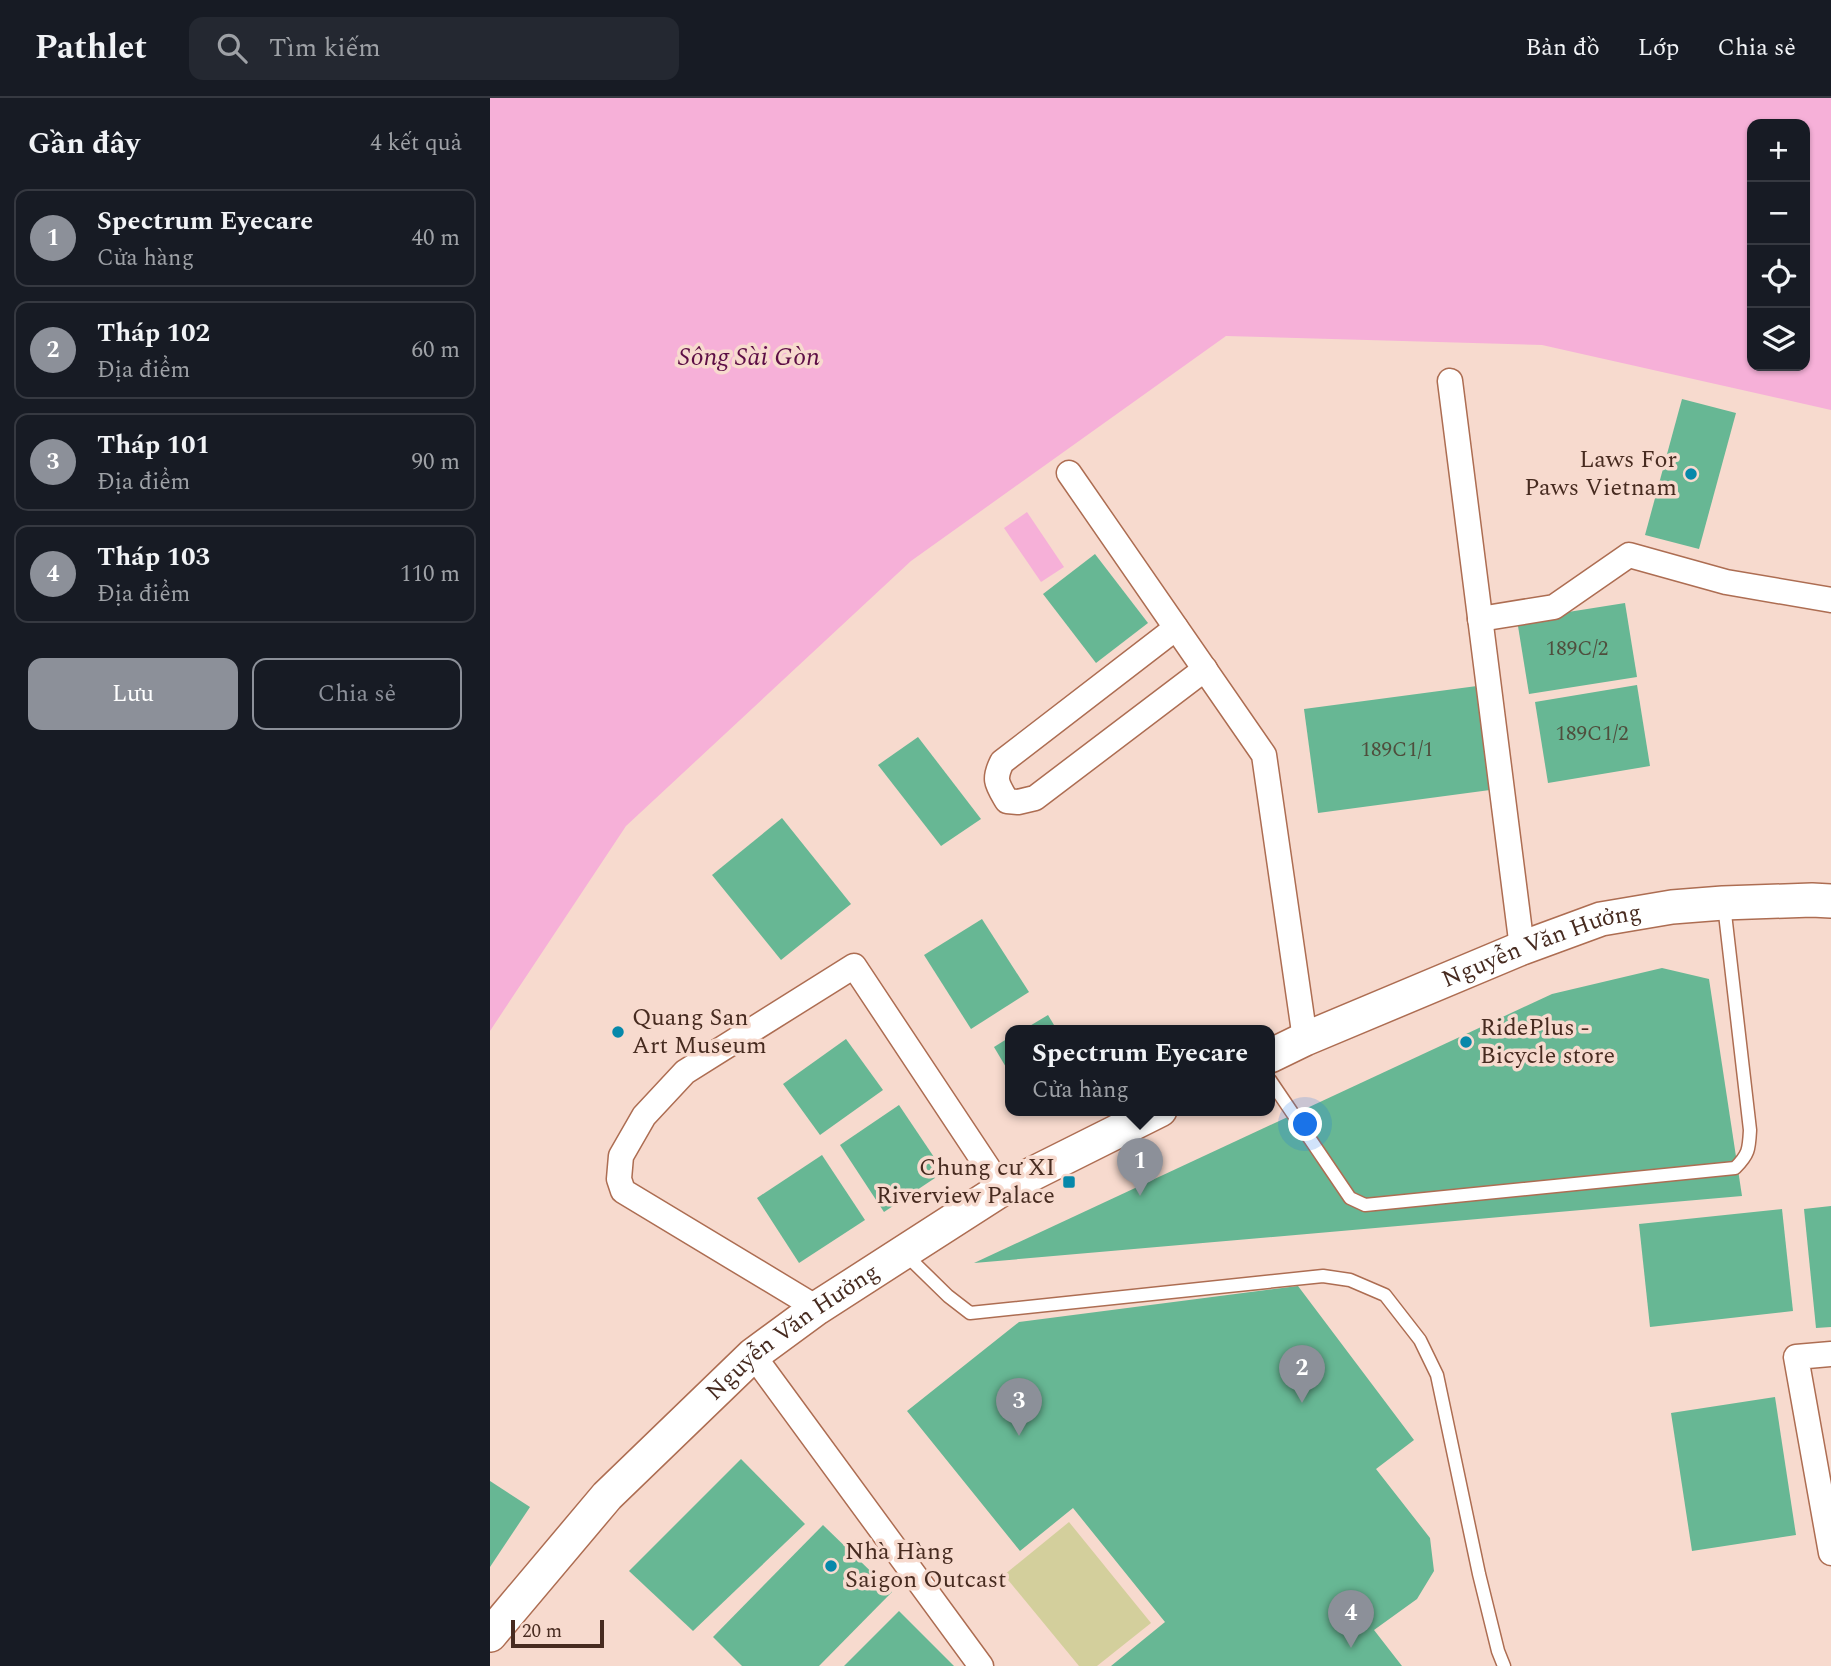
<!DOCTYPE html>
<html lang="vi">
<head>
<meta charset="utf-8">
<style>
  body { margin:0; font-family:Spectral,serif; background:#242831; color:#f1f3f6 }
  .controls { position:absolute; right:21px; top:21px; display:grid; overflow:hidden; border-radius:14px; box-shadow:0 2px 5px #0004 }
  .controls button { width:63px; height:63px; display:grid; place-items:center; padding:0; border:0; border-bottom:2px solid #363941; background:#171b24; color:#f1f3f6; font:35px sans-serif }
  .scale { position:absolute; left:21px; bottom:18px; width:93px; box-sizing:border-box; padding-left:7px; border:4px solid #472b20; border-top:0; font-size:19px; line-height:24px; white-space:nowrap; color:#472b20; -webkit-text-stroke:5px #f7dace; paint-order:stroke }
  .you { position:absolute; left:816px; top:1027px; width:24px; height:24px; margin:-18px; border:5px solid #fff; border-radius:50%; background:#1a73e8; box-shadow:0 0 0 10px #1a73e833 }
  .badge { display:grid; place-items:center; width:46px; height:46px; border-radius:50%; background:#8c9099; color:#fff; font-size:23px; font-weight:700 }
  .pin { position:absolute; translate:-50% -58px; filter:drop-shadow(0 2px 4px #0008) }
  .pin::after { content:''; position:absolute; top:37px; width:24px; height:21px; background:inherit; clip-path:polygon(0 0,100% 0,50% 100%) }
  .popup { position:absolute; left:515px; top:927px; width:270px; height:91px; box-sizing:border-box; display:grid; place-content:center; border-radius:14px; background:#171b24; filter:drop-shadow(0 2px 5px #0005); font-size:23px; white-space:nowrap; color:#9ea1a6 }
  .popup b { font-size:26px; color:#f1f3f6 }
  .popup::after { content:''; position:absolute; left:50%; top:100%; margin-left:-14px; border:14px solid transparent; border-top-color:#171b24 }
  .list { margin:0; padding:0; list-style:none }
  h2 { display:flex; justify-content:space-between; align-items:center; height:91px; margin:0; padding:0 28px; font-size:30px }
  h2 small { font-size:23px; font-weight:400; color:#9ea1a6 }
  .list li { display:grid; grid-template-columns:46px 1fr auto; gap:21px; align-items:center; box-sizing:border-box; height:98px; margin:0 14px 14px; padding:0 14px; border:2px solid #363941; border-radius:14px }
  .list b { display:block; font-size:26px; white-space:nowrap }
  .list p { margin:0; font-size:23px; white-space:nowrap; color:#9ea1a6 }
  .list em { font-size:23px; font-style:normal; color:#9ea1a6 }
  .actions { display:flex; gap:14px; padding:21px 28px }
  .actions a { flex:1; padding:16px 0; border:2px solid #8c9099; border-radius:14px; text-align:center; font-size:24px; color:#8c9099 }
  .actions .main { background:#8c9099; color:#fff }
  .icon { flex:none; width:38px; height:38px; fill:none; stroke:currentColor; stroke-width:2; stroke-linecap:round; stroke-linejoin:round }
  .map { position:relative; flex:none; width:1341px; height:1568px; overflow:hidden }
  header { display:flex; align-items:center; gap:42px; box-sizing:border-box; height:98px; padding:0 35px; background:#171b24; border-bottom:2px solid #363941 }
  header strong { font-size:33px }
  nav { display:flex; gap:38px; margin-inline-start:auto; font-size:24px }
  .search { width:490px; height:63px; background:#242831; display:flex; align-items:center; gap:18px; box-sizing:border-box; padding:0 24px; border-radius:14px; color:#9ea1a6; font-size:26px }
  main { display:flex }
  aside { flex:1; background:#171b24 }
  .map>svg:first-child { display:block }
  .green { fill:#d3cf9c }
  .water { fill:#f6b0d8; fill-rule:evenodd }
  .building { fill:#67b794 }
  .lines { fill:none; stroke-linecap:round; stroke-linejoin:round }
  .service-casing { stroke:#ad6d52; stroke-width:15 }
  .minor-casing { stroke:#ad6d52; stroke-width:27 }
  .secondary-casing { stroke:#ad6d52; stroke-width:36 }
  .service { stroke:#fff; stroke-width:12 }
  .minor { stroke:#fff; stroke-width:24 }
  .secondary { stroke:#fff; stroke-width:33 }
  .poi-dot { fill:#0688aa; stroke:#f7dace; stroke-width:2.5 }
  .labels { text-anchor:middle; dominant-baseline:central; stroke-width:7; stroke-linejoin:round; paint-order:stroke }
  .number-label { font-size:21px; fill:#4f4e3d }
  .poi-label { font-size:24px; fill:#472b20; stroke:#f7dace; text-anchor:start }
  .street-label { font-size:24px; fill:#472b20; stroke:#f7dace }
  .water-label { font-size:26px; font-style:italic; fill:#5d0e45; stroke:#f7dace }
</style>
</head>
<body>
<header>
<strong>Pathlet</strong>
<div class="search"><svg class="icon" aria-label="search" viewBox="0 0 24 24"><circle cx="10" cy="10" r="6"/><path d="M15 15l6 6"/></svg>Tìm kiếm</div>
<nav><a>Bản đồ</a><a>Lớp</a><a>Chia sẻ</a></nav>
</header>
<main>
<aside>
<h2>Gần đây<small>4 kết quả</small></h2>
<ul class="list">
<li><span class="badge">1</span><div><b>Spectrum Eyecare</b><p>Cửa hàng</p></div><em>40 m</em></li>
<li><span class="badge">2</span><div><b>Tháp 102</b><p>Địa điểm</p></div><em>60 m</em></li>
<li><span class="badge">3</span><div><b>Tháp 101</b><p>Địa điểm</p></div><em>90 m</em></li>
<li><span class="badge">4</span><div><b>Tháp 103</b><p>Địa điểm</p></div><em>110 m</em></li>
</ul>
<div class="actions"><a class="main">Lưu</a><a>Chia sẻ</a></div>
</aside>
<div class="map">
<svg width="1341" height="1568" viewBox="0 0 1341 1568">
  <rect width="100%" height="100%" fill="#f7dace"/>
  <path class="green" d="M579 1424 661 1525 607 1568H589L514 1477Z"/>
  <g class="water">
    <path d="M0 0H1341V312L1052 247 736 238 421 463 136 728 0 933ZM1315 26V268H1262V26Z"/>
    <path d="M537 414 574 469 551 484 514 430Z"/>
  </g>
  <g class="building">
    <path d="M1192 301 1246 315 1209 451 1155 437Z"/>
    <path d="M605 456 658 525 606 565 553 496Z"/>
    <path d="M1135 505 1147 579 1039 596 1027 522Z"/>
    <path d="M1147 587 1160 668 1058 685 1045 604Z"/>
    <path d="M987 588 1000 692 828 715 814 611Z"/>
    <path d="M428 639 491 721 451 748 388 667Z"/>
    <path d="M292 720 361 806 291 862 222 777Z"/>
    <path d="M492 821 539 894 481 931 434 857Z"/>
    <path d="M1172 870 1219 881 1252 1098 484 1165 1062 896Z"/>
    <path d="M558 917 567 932H533Z"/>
    <path d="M520 939V976L504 949Z"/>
    <path d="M356 941 393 992 330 1037 293 986Z"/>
    <path d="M409 1007 454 1074 394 1114 350 1047Z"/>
    <path d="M332 1057 375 1122 309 1165 267 1100Z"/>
    <path d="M1341 1108V1229L1326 1230 1314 1111Z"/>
    <path d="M1292 1111 1303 1213 1160 1229 1149 1126Z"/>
    <path d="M808 1188 924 1342 886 1371 940 1440 944 1473 927 1501 884 1532 912 1568H621L675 1524 583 1410 530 1453 417 1313 529 1224Z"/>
    <path d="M1285 1299 1306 1437 1202 1453 1181 1315Z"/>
    <path d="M251 1361 315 1426 203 1533 139 1473Z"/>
    <path d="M0 1383 40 1409 0 1469Z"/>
    <path d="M333 1427 402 1494 329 1568H252L223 1539Z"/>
    <path d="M409 1513 464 1568H354Z"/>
  </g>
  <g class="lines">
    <g class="service-casing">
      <g id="service">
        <path d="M780 982 860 1100 875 1107 1245 1070C1259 1056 1259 1051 1260 1032L1234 807"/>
        <path d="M414 1155 458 1198 480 1215 833 1178 860 1182 895 1197 930 1242 947 1277 989 1476 1008 1553 1014 1568"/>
      </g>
    </g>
    <g class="minor-casing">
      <g id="minor">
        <path d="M960 283 1032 850"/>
        <path d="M579 375 774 657 815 941"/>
        <path d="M990 521 1064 509 1139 457 1236 484 1341 502"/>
        <path d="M686 530 512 664C503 682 507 686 517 703L528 704 545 700 715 571"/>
        <path d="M327 1210 133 1093 129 1081 131 1058 154 1018 195 974 364 868 512 1091"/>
        <path d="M1341 1256 1306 1259 1341 1455"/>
        <path d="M263 1257 491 1568"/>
      </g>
    </g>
    <g class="secondary-casing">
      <g id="secondary">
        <path id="s1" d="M780 958 815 941 1032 850 1111 821 1182 809 1233 805 1322 802 1341 803"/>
        <path id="s2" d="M0 1537 117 1398 263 1257 327 1210 512 1091 670 1012"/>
      </g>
    </g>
    <use href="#service" class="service"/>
    <use href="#minor" class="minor"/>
    <use href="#secondary" class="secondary"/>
  </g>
  <g class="poi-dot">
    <circle cx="1201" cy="376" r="7"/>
    <circle cx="128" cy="934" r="7"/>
    <circle cx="976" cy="944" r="7"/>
    <rect x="572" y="1077" width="14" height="14" rx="3.5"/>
    <circle cx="341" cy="1468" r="7"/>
  </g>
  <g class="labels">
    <g class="number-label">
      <text x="1087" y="551">189C/2</text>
      <text x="1102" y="636">189C1/2</text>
      <text x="907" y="652">189C1/1</text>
    </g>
    <g class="poi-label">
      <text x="1187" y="362" text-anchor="end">Laws For<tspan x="1187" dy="28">Paws Vietnam</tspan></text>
      <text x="142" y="920">Quang San<tspan x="142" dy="28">Art Museum</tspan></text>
      <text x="990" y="930">RidePlus -<tspan x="990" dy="28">Bicycle store</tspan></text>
      <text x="565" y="1070" text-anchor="end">Chung cư XI<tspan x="565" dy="28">Riverview Palace</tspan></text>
      <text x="355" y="1454">Nhà Hàng<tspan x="355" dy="28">Saigon Outcast</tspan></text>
    </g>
    <g class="street-label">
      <text stroke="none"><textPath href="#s1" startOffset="294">Nguyễn Văn Hưởng</textPath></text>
      <text stroke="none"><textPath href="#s2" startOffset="430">Nguyễn Văn Hưởng</textPath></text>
    </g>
    <g class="water-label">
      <text x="259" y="259">Sông Sài Gòn</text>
    </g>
  </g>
</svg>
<div class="controls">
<button>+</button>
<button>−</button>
<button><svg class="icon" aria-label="locate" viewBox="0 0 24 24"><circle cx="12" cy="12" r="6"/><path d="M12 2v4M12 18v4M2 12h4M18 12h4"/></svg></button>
<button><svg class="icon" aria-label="layers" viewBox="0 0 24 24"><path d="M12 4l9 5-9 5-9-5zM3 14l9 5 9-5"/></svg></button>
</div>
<div class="scale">20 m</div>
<div class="you"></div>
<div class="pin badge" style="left:650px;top:1098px">1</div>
<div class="popup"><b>Spectrum Eyecare</b>Cửa hàng</div>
<div class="pin badge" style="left:812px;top:1305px">2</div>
<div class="pin badge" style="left:529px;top:1338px">3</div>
<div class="pin badge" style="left:861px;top:1550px">4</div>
</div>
</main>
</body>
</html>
